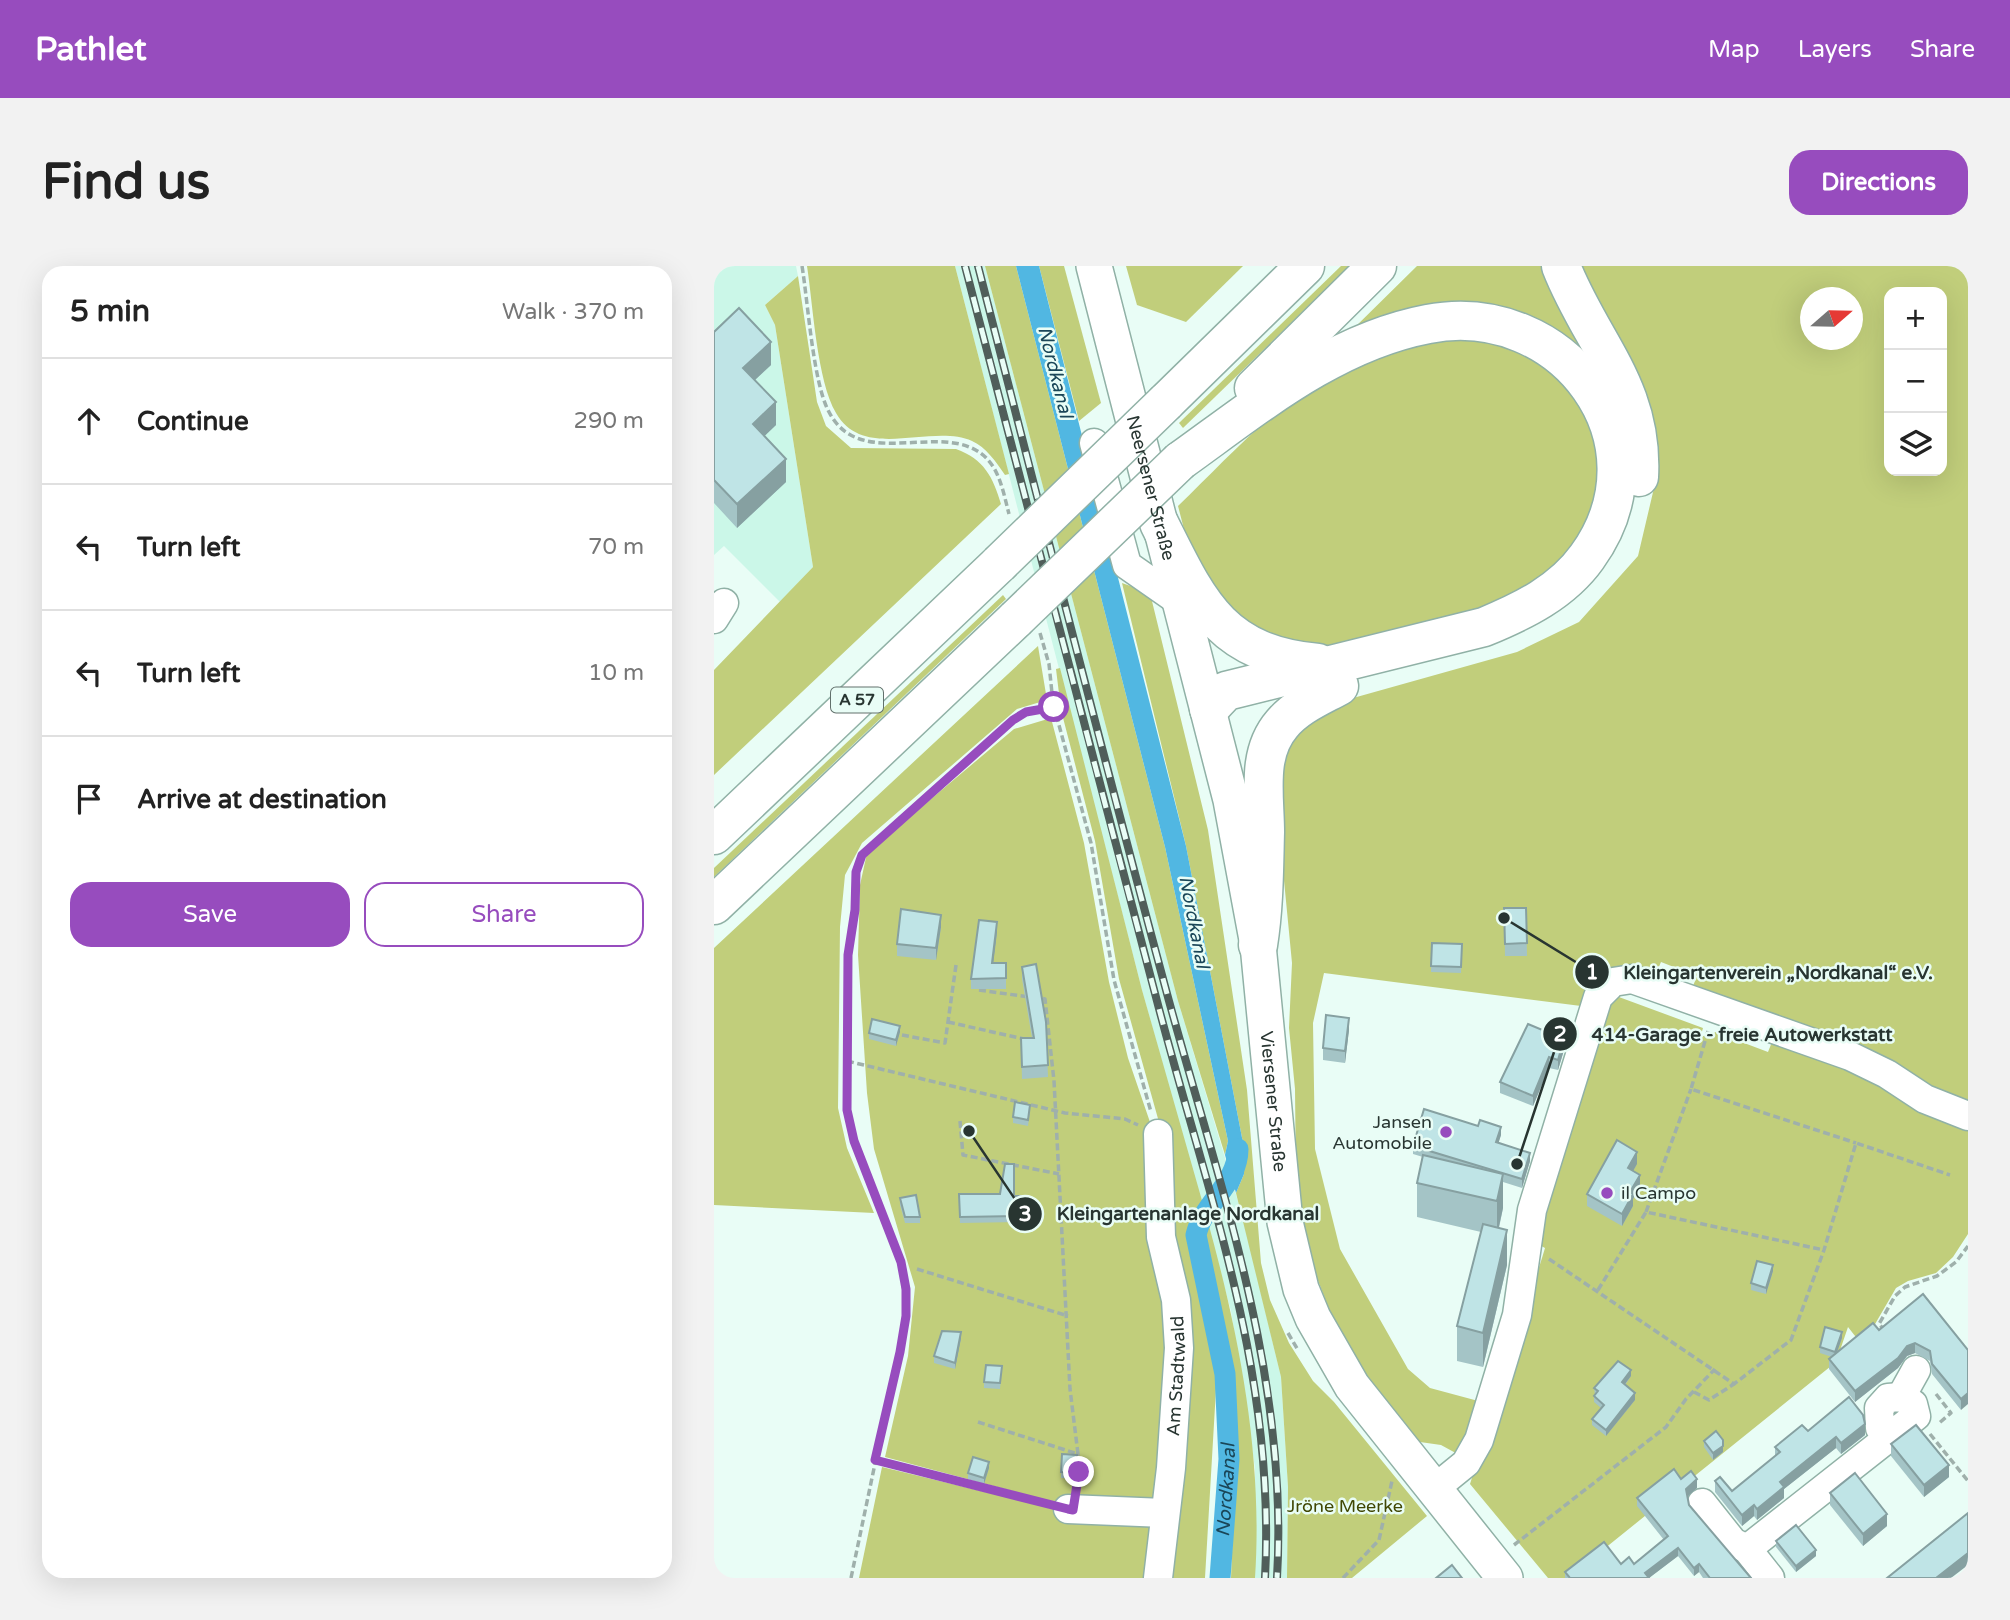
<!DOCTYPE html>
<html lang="en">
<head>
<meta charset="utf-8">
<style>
  body { margin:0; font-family:"Varela Round",sans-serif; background:#f2f2f2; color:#222 }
  .controls { position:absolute; right:21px; top:21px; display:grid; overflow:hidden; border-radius:14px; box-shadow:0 7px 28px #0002 }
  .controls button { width:63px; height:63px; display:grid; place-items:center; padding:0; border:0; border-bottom:2px solid #e0e0e0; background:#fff; color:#222; font:35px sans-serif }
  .compass { position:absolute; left:1086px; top:21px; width:63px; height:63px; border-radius:50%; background:#fff; box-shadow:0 7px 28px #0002; rotate:70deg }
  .stop { position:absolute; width:21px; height:21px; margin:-16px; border:5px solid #974cbe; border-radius:50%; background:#fff }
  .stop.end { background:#974cbe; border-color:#fff; box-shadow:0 2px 7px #0008 }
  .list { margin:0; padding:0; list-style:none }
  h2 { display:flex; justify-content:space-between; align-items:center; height:91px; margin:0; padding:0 28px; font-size:30px }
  h2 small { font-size:23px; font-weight:400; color:#767676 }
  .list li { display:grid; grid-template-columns:46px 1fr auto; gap:21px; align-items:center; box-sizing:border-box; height:126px; padding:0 28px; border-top:2px solid #e0e0e0 }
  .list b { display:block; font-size:26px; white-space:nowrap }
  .list em { font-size:23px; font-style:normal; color:#767676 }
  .actions { display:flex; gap:14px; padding:21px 28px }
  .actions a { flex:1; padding:16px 0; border:2px solid #974cbe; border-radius:21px; text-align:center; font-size:24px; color:#974cbe }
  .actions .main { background:#974cbe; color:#fff }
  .icon { flex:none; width:38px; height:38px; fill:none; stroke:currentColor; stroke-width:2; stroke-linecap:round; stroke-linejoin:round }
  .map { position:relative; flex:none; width:1254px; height:1312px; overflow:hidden; border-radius:21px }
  header { display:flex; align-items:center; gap:42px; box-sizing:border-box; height:98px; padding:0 35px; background:#974cbe; color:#fff }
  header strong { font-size:33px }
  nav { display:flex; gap:38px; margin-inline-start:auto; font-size:24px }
  .intro { display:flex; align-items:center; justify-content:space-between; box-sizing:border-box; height:168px; padding:0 42px }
  h1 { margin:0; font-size:49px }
  .button { padding:18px 32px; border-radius:21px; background:#974cbe; color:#fff; font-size:24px; font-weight:700 }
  main { display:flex; gap:42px; padding:0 42px }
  aside { flex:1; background:#fff; border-radius:21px; box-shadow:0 7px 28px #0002 }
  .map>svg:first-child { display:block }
  .built { fill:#cbf7e8 }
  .green { fill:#c1ce7b; fill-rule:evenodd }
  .water { fill:#51b7e2 }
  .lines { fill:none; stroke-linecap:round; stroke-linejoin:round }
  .canal { stroke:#51b7e2; stroke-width:21 }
  .minor-casing { stroke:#90b1a6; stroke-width:31 }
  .major-casing { stroke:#90b1a6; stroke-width:38 }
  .highway-casing { stroke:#90b1a6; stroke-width:41 }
  .path { stroke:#9fb0ab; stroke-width:3.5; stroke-dasharray:7 3.5; stroke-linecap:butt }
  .minor { stroke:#fff; stroke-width:28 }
  .major { stroke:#fff; stroke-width:35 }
  .highway { stroke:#fff; stroke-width:38 }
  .rail-casing { stroke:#505e5a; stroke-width:8 }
  .rail { stroke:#e9fdf6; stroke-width:5; stroke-dasharray:16; stroke-linecap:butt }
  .highway-bridge-casing { stroke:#90b1a6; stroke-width:41; stroke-linecap:butt }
  .highway-bridge { stroke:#fff; stroke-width:38 }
  .wall { fill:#a4c4c6 }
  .shaded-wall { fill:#86a0a1 }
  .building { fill:#bfe4e6; stroke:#86a0a1; stroke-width:2 }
  .route { stroke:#974cbe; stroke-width:9 }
  .poi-dot { fill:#974cbe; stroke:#e9fdf6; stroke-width:2.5 }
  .labels { text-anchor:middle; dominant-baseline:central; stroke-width:5; stroke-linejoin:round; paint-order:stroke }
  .shield { fill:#e9fdf6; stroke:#62716c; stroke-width:2 }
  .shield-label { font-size:16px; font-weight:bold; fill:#283531 }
  .street-label { font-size:18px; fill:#283531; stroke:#e9fdf6 }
  .poi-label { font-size:18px; fill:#283531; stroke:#e9fdf6; text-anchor:end }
  .park-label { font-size:18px; fill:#404703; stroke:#e9fdf6 }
  .water-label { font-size:19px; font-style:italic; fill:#1a4658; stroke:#e9fdf6 }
  .leader { fill:none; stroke:#283531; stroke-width:2.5 }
  .callout-dot { fill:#283531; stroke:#e9fdf6; stroke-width:2.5 }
  .mark-label { font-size:21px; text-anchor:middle; font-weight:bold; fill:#fff }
  .callout-label { font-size:19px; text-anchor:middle; font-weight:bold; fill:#283531; stroke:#e9fdf6; stroke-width:5; stroke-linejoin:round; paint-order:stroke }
</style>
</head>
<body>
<header>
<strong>Pathlet</strong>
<nav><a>Map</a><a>Layers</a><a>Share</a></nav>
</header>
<div class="intro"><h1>Find us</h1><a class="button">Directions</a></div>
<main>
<aside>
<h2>5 min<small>Walk · 370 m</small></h2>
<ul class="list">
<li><svg class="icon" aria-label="ahead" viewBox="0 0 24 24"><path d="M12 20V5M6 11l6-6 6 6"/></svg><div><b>Continue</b></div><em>290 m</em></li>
<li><svg class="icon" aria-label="left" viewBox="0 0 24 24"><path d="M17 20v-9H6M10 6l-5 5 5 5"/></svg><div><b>Turn left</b></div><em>70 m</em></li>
<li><svg class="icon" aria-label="left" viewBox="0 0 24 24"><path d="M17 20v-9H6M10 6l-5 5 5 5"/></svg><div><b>Turn left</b></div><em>10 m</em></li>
<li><svg class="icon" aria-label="arrive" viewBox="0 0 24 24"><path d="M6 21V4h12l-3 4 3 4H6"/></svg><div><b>Arrive at destination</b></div></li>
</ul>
<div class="actions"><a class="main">Save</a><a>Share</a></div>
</aside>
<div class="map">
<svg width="1254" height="1312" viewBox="0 0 1254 1312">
  <rect width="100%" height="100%" fill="#e9fdf6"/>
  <g class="built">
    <path d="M0 0H82L84 10 51 39 61 59 99 301 66 336 10 280 0 289Z"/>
    <path d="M241 0H271L464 735 529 952 567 1111 574 1221 573 1312H541V1202L517 1045 428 724Z"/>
  </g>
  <g class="green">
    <path d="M93 0H241L295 208 291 209C282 196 272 181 258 175 217 157 150 196 122 147 103 115 99 39 93 0Z"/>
    <path d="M271 0H302L451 581 514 875 511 889 464 735Z"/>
    <path d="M325 0H350L387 137 365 155Z"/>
    <path d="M412 0H529L472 56 423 39Z"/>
    <path d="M627 0H636L469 162 465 157Z"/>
    <path d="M703 0H832L894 113 853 78 632 70Z"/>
    <path d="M859 0H1254V844L977 725 983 710 947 696 944 703 913 701 875 741 610 707 599 757 601 883 626 983 694 1103 716 1122 768 1136 749 1191 727 1179 706 1176 654 1117 620 1056 593 986 582 916 581 823 575 762 578 697 566 573 567 514 577 474 599 447 632 434 803 386 865 356 924 290 944 205ZM1175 26H1228V205H1175ZM1097 32H1139V74H1097Z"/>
    <path d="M84 10 103 136 112 160 137 182 242 183C270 193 279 211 287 238L0 509V404L99 301 61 59 51 39Z"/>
    <path d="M782 69 860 120 882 162 888 209 878 255 855 293 777 344 630 382H576L531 364 478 294 464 240C525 181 587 109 671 82 697 73 752 72 782 69Z"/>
    <path d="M408 317 436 327 494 564 533 824 547 997 556 1034 575 1077 599 1115 620 1136 713 1250 638 1312H573L574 1221 567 1111 522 927 530 908 529 877 472 580Z"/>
    <path d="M289 329 292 333 0 611V602Z"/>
    <path d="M324 380 333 434 303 443 148 577 131 609 126 661 124 842 133 882 160 947 0 939V682Z"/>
    <path d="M346 402 428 724 489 938 476 956 474 971 494 1050 503 1106 491 1312H449L466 1144 448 867 405 713 381 575 347 444 342 403Z"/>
    <path d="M337 452 370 577 395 716 414 792 437 859 456 1033 443 1240H354L171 1191 194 1090 201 1021 160 883 153 827 144 689 146 619 153 587 300 463Z"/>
    <path d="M894 727 989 762 987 769 997 773 1001 766 1054 786 1060 771 1254 854V968L1239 991 1222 1007 1194 1015 1182 1022 1157 1065 1145 1075 1134 1061 1122 1096 854 1312H834L756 1218 828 992 831 982 820 976Z"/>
    <path d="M494 956C526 1072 549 1192 541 1312H517L523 1160 507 1045 490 979Z"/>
    <path d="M168 1201 354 1246 434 1257 443 1267 439 1312H145Z"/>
  </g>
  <path class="water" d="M302 0H325L472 580 529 877 530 908 522 927 511 889 514 875 451 581Z"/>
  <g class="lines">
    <path class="canal" id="s1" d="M506 1312 515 1193 511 1108 482 969C489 937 524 918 524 883"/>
    <g class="minor-casing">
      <g id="minor">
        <path d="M380 177 413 299 466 336"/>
        <path d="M0 353 10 337"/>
        <path d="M1187 1131 1202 1104"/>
        <path d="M720 1223 752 1197 765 1174 803 1049 818 944 884 731 899 716 918 713 1136 790 1173 808 1211 833 1254 850"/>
        <path d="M988 1237 1019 1276 1033 1283 1056 1312"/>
        <path d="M354 1243 450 1247"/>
        <path d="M1033 1283 1202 1150 1199 1138 1187 1131 1174 1132 1165 1142 1166 1162 1171 1172"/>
        <path id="s2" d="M444 1312 457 1202 465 1082 462 1034 447 971 444 868"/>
      </g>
    </g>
    <g class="major-casing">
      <g id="major">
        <path id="s3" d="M380 0 517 534 544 679 571 956 587 1023 599 1052 638 1120 791 1312"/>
      </g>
    </g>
    <g class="highway-casing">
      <g id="highway">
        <path d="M847 0C877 77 930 121 925 211"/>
        <path d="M540 122 663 0"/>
        <path d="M452 136 591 0"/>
        <path d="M466 195C543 140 619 76 714 58 849 32 957 175 873 291 848 326 809 345 770 361L512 425 495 443"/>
        <path d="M445 257C485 337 506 388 604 397"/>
        <path d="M0 569 285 298"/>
        <path d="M0 639 302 353"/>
        <path d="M544 679C550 641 550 604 551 566 551 530 542 488 568 458 583 440 605 431 625 420"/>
      </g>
    </g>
    <g class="path">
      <path d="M88 0C94 36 99 117 115 146 149 212 244 143 280 202 288 216 291 233 295 248"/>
      <path d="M326 367 335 398 339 437 377 577 400 714 437 846"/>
      <path d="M265 724 315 731"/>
      <path d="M234 756 310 773"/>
      <path d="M994 765 977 823 1142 877"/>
      <path d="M188 769 231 777 242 699"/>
      <path d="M133 795 351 847 411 853 424 859"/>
      <path d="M246 855 249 889 345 908"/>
      <path d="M932 946 977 823"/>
      <path d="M835 993 1020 1118 1077 1074 1110 984 1142 877 1236 909"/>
      <path d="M203 1003 354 1050"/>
      <path d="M884 1024 932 946 1110 984"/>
      <path d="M1171 1065 1165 1058 1181 1030 1191 1021 1223 1010 1242 996 1254 980"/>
      <path d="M574 1067 584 1084"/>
      <path d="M980 1126 995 1134 1020 1118"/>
      <path d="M1222 1128 1237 1147 1224 1158"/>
      <path d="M264 1156 364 1188 356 1123 340 815 331 733 326 732"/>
      <path d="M1216 1168 1254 1215"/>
      <path d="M161 1194 332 1238"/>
      <path d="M362 1221 364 1188"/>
      <path d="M800 1279 952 1161 972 1133 1001 1103"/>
      <path d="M137 1312 192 1050 187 996 140 875 133 844 134 689 141 644 142 606 147 589 156 579 299 454 312 446 340 441"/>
      <path d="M629 1312 665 1274 678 1215"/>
    </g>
    <use href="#minor" class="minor"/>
    <use href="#major" class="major"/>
    <use href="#highway" class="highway"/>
    <g class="rail-casing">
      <g id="rail">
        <path d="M251 0C315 245 378 490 443 735 494 931 562 1105 551 1312"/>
        <path d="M264 0C327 245 389 491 455 735 507 925 575 1112 563 1312"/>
      </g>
    </g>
    <use href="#rail" class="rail"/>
    <g class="highway-bridge-casing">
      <g id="highway-bridge">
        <path d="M285 298 452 136"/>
        <path d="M302 353 466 195"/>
      </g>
    </g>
    <use href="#highway-bridge" class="highway-bridge"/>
  </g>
  <g class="wall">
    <path d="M0 66 57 99 41 114 62 159 50 170 72 216 23 262 0 237Z"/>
    <path d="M790 642H812L813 690H791Z"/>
    <path d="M227 661 222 694 183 690V678Z"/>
    <path d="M283 666 279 697H292V723H257V713Z"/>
    <path d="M718 677 748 678 747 707 717 706Z"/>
    <path d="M308 701 332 756 334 811 308 813 307 772H318L308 713Z"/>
    <path d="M635 764 631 797 609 794V782Z"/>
    <path d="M186 766 182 780 155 773V767Z"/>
    <path d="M850 784 844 804 835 802 819 840 786 827V816Z"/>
    <path d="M316 845 314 860 299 857V851Z"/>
    <path d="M787 869 784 877 816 895 808 922 789 916V942L785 962 793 999 769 1101 743 1095V1060L767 966 703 951V917L709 891 699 888V880Z"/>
    <path d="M923 898 919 905 926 921 919 933V940L908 960 873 940V928Z"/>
    <path d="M245 928 311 930V956L246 957Z"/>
    <path d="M186 932 206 951V957H191L186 939Z"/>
    <path d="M1059 1005 1052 1028 1037 1024V1017Z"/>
    <path d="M1165 1064 1254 1084 1247 1144 1218 1108 1216 1095 1201 1087 1193 1090 1184 1102 1141 1136 1115 1103V1093L1118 1091 1106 1087V1081L1128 1072 1123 1086Z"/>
    <path d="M247 1072 241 1103 220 1097V1090Z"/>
    <path d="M288 1100 286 1123 270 1122V1116Z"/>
    <path d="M917 1110 911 1119 921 1134 892 1170 878 1159V1153L887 1142 880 1136V1130L881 1129 880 1122Z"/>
    <path d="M1094 1165 1151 1169 1127 1188 1122 1182 1070 1223V1232L1043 1254 1040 1250 1028 1260 1001 1226V1215L1018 1225 1061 1190V1181Z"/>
    <path d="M990 1175 1009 1186 999 1194 990 1181Z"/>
    <path d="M1177 1178 1235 1211 1210 1231 1177 1190Z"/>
    <path d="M348 1188 363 1189V1213L347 1212Z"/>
    <path d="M275 1202 270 1218 254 1213V1207Z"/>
    <path d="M967 1213 983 1222 974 1230 975 1239 1037 1312H989L985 1306 980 1310 964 1290 935 1312H851V1306L907 1298H920L950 1274 923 1240V1232Z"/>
    <path d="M1116 1227 1173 1260 1149 1280 1116 1239Z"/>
    <path d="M1062 1275 1102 1290 1082 1306 1062 1281Z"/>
  </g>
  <g class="shaded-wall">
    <path d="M57 76V99L29 125V102Z"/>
    <path d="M62 136V159L39 181V158Z"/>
    <path d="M72 193V216L23 262V238Z"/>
    <path d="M227 649V661L222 694V682Z"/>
    <path d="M283 656V666L278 708V697Z"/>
    <path d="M635 752V764L631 797V785Z"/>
    <path d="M186 760V766L182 780V774Z"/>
    <path d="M850 773V784L844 804V794Z"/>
    <path d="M835 791V802L819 840V830Z"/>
    <path d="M787 861V869L782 885V876Z"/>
    <path d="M923 886V898L914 914V902Z"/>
    <path d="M816 887V895L808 922V913Z"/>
    <path d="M789 908V942L783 969V935Z"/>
    <path d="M926 909V921L919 933V940L908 960V948L916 926Z"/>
    <path d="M793 964V999L769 1101V1067Z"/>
    <path d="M1059 999V1005L1052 1028V1022Z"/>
    <path d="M247 1066V1072L241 1103V1097Z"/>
    <path d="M1128 1066V1072L1121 1092V1086Z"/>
    <path d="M1201 1077V1087L1193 1090 1184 1102 1141 1136V1125L1193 1080Z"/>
    <path d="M917 1104V1110L908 1122V1116Z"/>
    <path d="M921 1127V1134L892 1170V1164Z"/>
    <path d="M1254 1127V1138L1247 1144V1133Z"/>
    <path d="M1151 1158V1169L1127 1188V1177Z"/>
    <path d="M1122 1171V1182L1070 1223V1232L1043 1254V1243L1066 1216Z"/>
    <path d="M1009 1180V1186L999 1194V1187Z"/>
    <path d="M275 1196V1202L270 1218V1212Z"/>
    <path d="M1235 1199V1211L1210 1231V1219Z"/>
    <path d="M983 1213V1222L972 1232V1223Z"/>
    <path d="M1040 1239V1250L1028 1260V1249Z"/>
    <path d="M1173 1248V1260L1149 1280V1268Z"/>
    <path d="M964 1282V1290L935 1312 931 1307Z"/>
    <path d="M1102 1284V1290L1082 1306V1300Z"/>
    <path d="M1254 1287V1299L1237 1312H1222Z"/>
    <path d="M985 1298V1306L980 1310V1302Z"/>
  </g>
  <g class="building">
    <path d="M25 42 57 76 29 102 62 136 39 158 72 193 23 238 0 214V66Z"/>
    <path d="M790 642H812L813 677 791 678Z"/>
    <path d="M187 643 227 649 222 682 183 678Z"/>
    <path d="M265 654 283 656 278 697H292V712L257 713Z"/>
    <path d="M718 677 748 678 747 701 717 700Z"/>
    <path d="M322 698 332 756 334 799 308 801 307 772H320L308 701Z"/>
    <path d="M612 749 635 752 631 785 609 782Z"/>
    <path d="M158 753 186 760 182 774 155 767Z"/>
    <path d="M814 758 850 773 844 794 835 791 819 830 786 816Z"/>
    <path d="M301 836 316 839 314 854 299 851Z"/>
    <path d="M710 843 764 860 766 854 787 861 782 876 816 887 808 913 699 880Z"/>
    <path d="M903 874 923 886 914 902 926 909 916 926 919 928 908 948 873 928Z"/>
    <path d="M709 889 789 908 783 935 703 917Z"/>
    <path d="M291 898H300V930H311V950L246 951 245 928H286Z"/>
    <path d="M202 929 206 951H191L186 932Z"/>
    <path d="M769 958 793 964 769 1067 743 1060Z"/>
    <path d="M1043 995 1059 999 1052 1022 1037 1017Z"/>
    <path d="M1209 1028 1254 1084V1127L1247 1133 1218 1098 1216 1085 1201 1077 1193 1080 1184 1092 1141 1125 1115 1093 1159 1057 1165 1064Z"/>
    <path d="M1111 1061 1128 1066 1121 1086 1106 1081Z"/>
    <path d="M228 1065 247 1066 241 1097 220 1090Z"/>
    <path d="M904 1095 917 1104 908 1116 921 1127 892 1164 878 1153 890 1139 880 1130 884 1125 880 1122Z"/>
    <path d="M272 1099 288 1100 286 1117 270 1116Z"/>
    <path d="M1135 1131 1149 1149 1151 1158 1127 1177 1122 1171 1066 1216 1070 1221 1043 1243 1040 1239 1028 1249 1001 1215 1006 1211 1018 1225 1066 1186 1061 1181 1088 1159 1094 1165Z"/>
    <path d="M1202 1159 1235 1199 1210 1219 1177 1178Z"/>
    <path d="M1002 1165 1009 1174V1180L999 1187 990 1175Z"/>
    <path d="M348 1188 363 1189V1207L347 1206Z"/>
    <path d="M259 1191 275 1196 270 1212 254 1207Z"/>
    <path d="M960 1203 967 1213 977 1205 983 1213 972 1223 975 1239 1037 1312H996L985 1298 980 1302 964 1282 931 1307 935 1312H856L851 1306 890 1276 907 1298 915 1291 920 1298 954 1270 923 1232Z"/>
    <path d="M1141 1207 1173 1248 1149 1268 1116 1227Z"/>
    <path d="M1254 1247V1287L1222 1312H1173Z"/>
    <path d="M1082 1259 1102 1284 1082 1300 1062 1275Z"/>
    <path d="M738 1299 748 1312H722Z"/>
  </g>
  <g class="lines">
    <path class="route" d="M340 441 312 446 299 454 148 589 142 606 141 644 134 689 133 844 140 875 187 996 192 1023V1050L186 1086 161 1194 354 1243 359 1244 365 1206"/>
  </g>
  <g class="poi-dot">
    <circle cx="732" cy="866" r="7"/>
    <circle cx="893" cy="927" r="7"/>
  </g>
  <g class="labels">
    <rect class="shield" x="117" y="421.5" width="52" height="25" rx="5"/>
    <g class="shield-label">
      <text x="143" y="434">A 57</text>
    </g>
    <g class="street-label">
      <text stroke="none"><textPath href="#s3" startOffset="229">Neersener Straße</textPath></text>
      <text stroke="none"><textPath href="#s3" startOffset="856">Viersener Straße</textPath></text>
      <text stroke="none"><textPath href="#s2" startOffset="203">Am Stadtwald</textPath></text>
    </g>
    <g class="poi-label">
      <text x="718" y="856">Jansen<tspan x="718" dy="21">Automobile</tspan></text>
      <text x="907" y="927" text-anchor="start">il Campo</text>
    </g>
    <g class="park-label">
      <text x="631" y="1240">Jröne Meerke</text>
    </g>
    <g class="water-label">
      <text transform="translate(341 106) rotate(76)">Nordkanal</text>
      <text transform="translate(480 656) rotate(79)">Nordkanal</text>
      <text stroke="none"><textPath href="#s1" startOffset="88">Nordkanal</textPath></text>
    </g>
  </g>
  <path class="leader" d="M790 652L878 706M803 898L846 768M255 865L311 948"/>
  <g class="callout-dot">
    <circle cx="790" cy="652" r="7"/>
    <circle cx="803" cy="898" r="7"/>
    <circle cx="255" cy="865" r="7"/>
    <circle cx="878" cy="706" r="18"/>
    <circle cx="846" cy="768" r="18"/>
    <circle cx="311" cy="948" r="18"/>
  </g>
  <g class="mark-label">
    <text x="878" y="713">1</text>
    <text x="846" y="775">2</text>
    <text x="311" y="955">3</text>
  </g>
  <g class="callout-label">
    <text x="1064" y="713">Kleingartenverein „Nordkanal“ e.V.</text>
    <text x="1028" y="775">414-Garage - freie Autowerkstatt</text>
    <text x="474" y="954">Kleingartenanlage Nordkanal</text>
  </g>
</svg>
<div class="controls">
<button>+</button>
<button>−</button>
<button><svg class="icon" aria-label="layers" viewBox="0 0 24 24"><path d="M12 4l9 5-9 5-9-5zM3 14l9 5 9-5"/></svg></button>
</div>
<svg class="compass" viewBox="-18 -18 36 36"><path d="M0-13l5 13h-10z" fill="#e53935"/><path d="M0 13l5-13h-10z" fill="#767676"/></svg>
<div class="stop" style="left:340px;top:441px"></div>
<div class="stop end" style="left:365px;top:1206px"></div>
</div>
</main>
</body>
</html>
